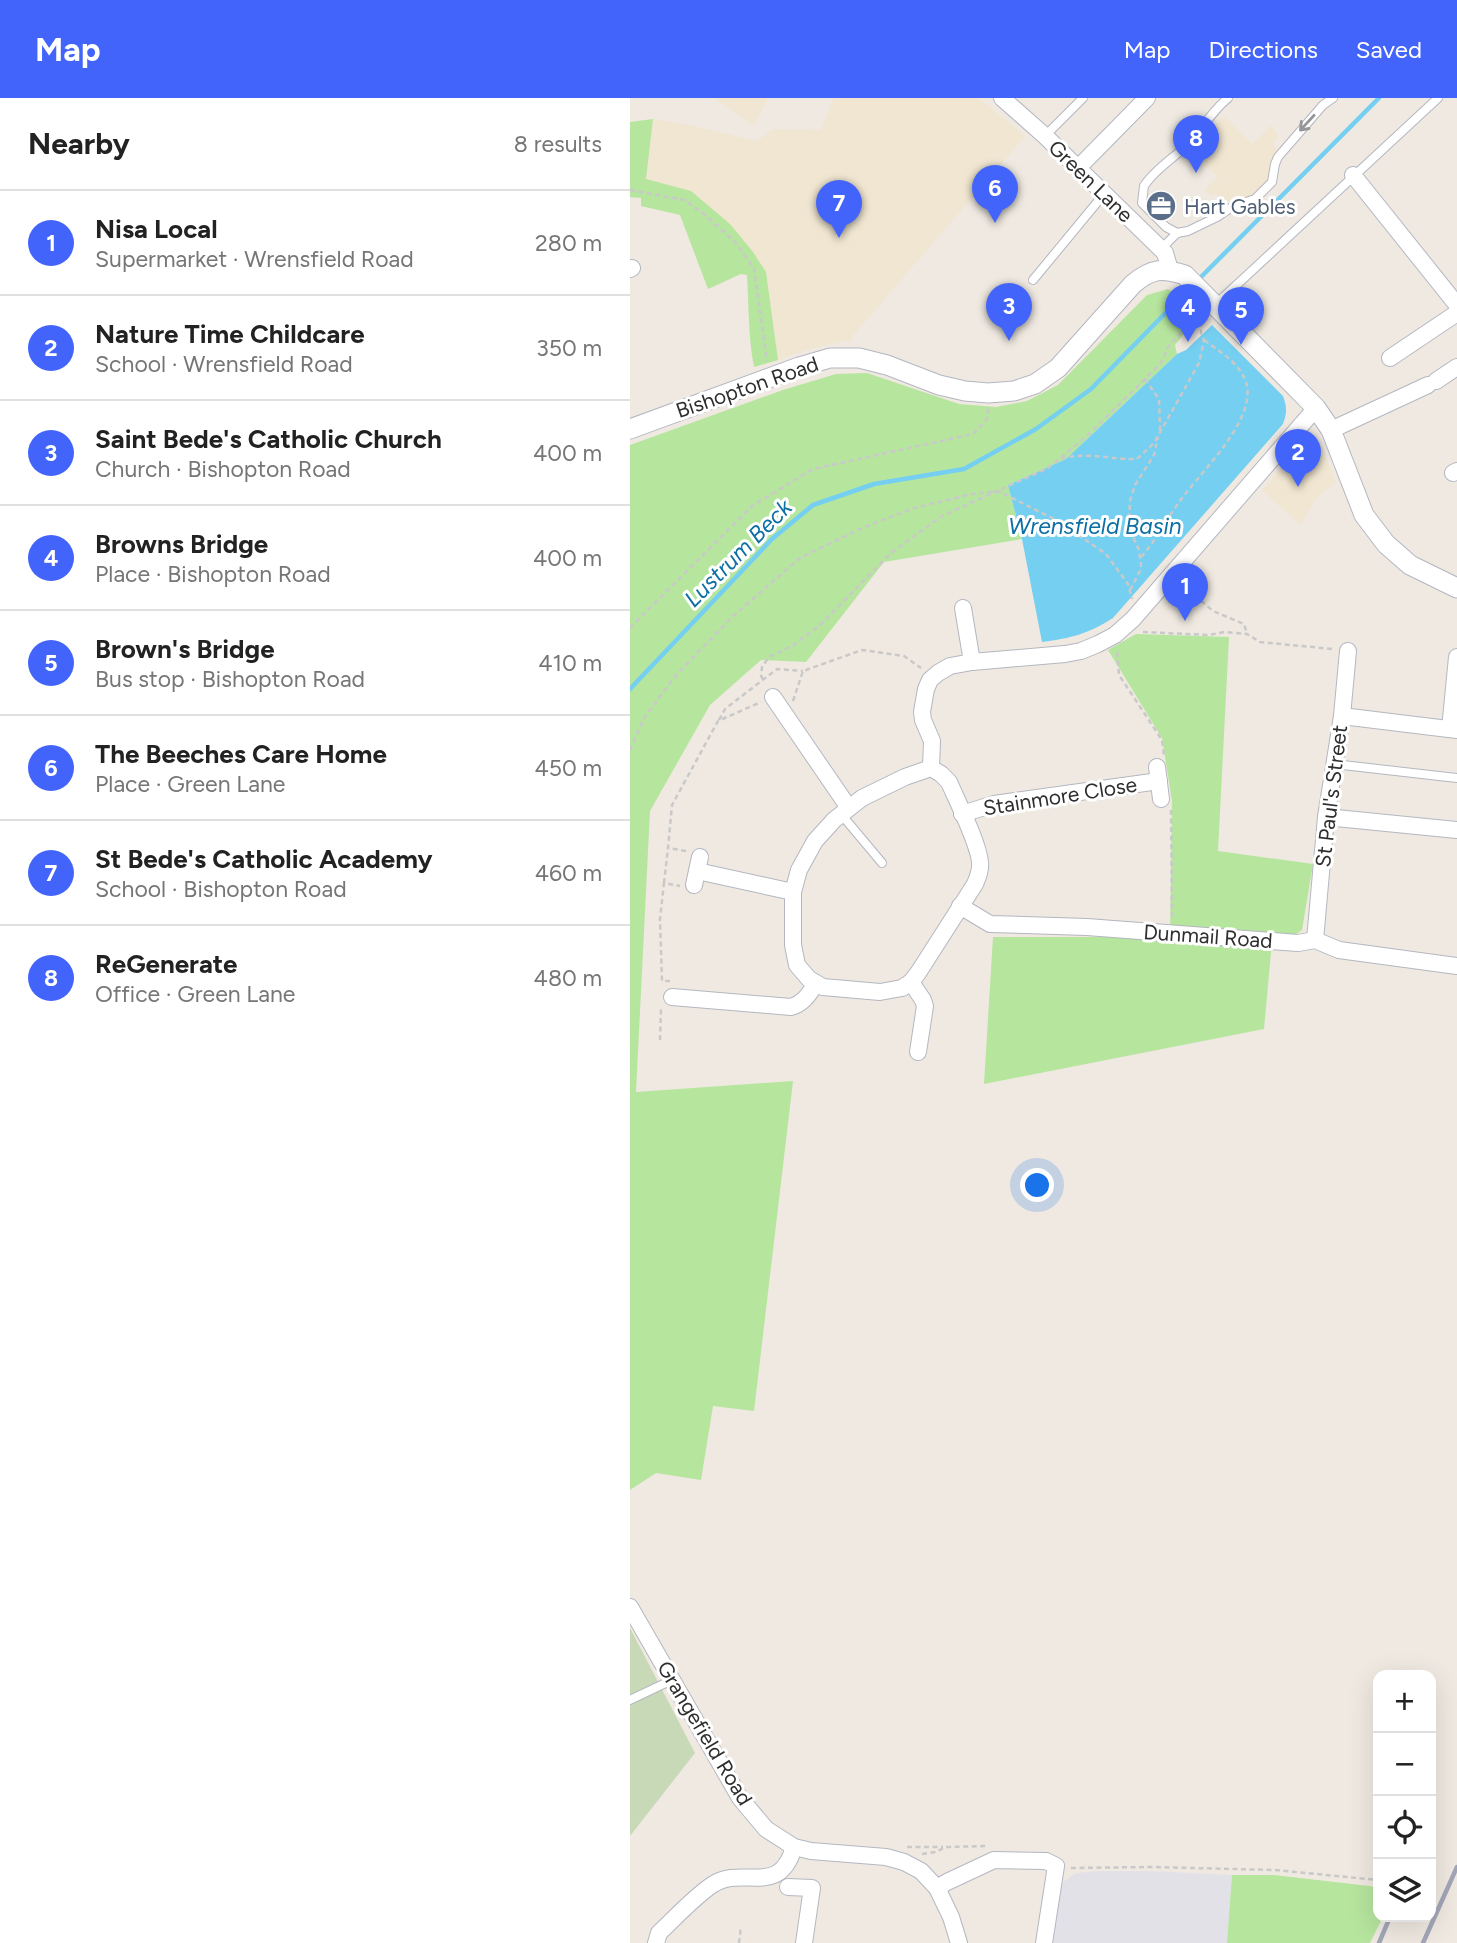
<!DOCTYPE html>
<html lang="en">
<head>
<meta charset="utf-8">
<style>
  body { margin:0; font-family:Figtree,sans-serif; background:#f2f2f2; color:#222 }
  .controls { position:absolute; right:21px; bottom:21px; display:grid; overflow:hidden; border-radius:14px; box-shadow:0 7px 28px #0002 }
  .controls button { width:63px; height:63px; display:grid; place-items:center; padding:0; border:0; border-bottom:2px solid #e0e0e0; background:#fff; color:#222; font:35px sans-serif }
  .you { position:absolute; left:408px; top:1088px; width:24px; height:24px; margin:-18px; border:5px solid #fff; border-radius:50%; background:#1a73e8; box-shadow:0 0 0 10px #1a73e833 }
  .badge { display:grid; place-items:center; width:46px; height:46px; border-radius:50%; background:#4264fb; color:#fff; font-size:23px; font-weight:700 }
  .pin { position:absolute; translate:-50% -58px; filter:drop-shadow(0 2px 4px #0008) }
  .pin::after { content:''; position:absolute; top:37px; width:24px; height:21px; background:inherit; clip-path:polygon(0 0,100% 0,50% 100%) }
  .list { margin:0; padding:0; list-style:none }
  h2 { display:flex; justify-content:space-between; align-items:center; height:91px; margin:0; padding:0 28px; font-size:30px }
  h2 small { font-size:23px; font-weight:400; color:#767676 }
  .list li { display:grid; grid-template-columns:46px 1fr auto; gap:21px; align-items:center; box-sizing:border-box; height:105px; padding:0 28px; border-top:2px solid #e0e0e0 }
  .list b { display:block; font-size:26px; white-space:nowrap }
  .list p { margin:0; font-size:23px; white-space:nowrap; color:#767676 }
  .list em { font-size:23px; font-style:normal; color:#767676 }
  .icon { flex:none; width:38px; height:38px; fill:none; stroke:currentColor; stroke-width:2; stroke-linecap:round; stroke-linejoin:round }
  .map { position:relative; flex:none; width:827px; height:1845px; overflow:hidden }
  header { display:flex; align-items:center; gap:42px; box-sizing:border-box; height:98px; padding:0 35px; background:#4264fb; color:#fff }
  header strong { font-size:33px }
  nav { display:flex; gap:38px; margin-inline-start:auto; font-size:24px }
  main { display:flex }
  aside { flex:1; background:#fff }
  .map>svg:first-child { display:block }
  .industrial { fill:#e3e1e8 }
  .education { fill:#f0e6d1 }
  .green { fill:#b6e59e }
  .cemetery { fill:#c8d9b8 }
  .water { fill:#75cff0 }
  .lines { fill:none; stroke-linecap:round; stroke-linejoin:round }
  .stream { stroke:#75cff0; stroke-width:4.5 }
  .service-casing { stroke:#b4b7c1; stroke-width:10 }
  .minor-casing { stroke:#b4b7c1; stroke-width:18 }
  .tertiary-casing { stroke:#b4b7c1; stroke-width:21 }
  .path { stroke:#c9c9c9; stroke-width:2.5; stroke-dasharray:5 3.5; stroke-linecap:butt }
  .service { stroke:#fff; stroke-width:8 }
  .minor { stroke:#fff; stroke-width:16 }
  .tertiary { stroke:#fff; stroke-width:19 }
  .rail { stroke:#a3a6b8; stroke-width:4.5 }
  .oneway { stroke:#969696 }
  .labels { text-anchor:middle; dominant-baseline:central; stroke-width:6; stroke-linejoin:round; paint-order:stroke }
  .street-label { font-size:21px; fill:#2e2e2e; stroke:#fff }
  .service-label { font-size:21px; fill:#4e5e75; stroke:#fff; text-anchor:start }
  .water-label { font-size:23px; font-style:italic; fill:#0d6fa3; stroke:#fff }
</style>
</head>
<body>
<header>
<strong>Map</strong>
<nav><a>Map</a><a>Directions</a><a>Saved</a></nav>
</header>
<main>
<aside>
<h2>Nearby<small>8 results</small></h2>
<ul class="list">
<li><span class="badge">1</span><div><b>Nisa Local</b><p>Supermarket · Wrensfield Road</p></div><em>280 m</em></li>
<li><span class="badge">2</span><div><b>Nature Time Childcare</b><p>School · Wrensfield Road</p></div><em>350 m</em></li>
<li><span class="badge">3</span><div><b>Saint Bede's Catholic Church</b><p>Church · Bishopton Road</p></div><em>400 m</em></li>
<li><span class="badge">4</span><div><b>Browns Bridge</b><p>Place · Bishopton Road</p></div><em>400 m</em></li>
<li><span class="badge">5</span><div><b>Brown's Bridge</b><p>Bus stop · Bishopton Road</p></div><em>410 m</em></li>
<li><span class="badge">6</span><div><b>The Beeches Care Home</b><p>Place · Green Lane</p></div><em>450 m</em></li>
<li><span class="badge">7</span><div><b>St Bede's Catholic Academy</b><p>School · Bishopton Road</p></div><em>460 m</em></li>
<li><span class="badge">8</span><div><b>ReGenerate</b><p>Office · Green Lane</p></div><em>480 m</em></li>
</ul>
</aside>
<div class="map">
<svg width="827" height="1845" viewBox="0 0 827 1845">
  <rect width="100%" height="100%" fill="#efe9e1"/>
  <path class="industrial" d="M468 1773H520L602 1777 597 1845H422L432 1785 446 1775Z"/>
  <g class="education">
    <path d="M85 0H138L124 28Z"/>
    <path d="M204 0H349L395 38 222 239V244H211L179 251 148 262 136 174 16 81 23 21 59 27 127 43 143 31 191 32Z"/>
    <path d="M594 18 622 46 642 27 648 40 642 46 649 53 641 63 637 84 620 100 614 103H595L585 95 581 98 575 92 588 79 560 52Z"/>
    <path d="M678 343 682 345 684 343 692 349 706 385 694 393 684 403 671 427 632 393 672 346Z"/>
  </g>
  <g class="green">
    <path d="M23 21 16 81 61 93 100 126 123 154 136 174 148 262 124 269C118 238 119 208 117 177L111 176 78 191 50 117 11 108V100L0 99V24Z"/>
    <path d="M538 191 559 205 567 213 559 220 558 231 545 247 547 256 436 361 378 387 392 441 254 464 176 564 131 562 80 607 20 713 6 994 163 983 124 1313 83 1308 71 1382 26 1375 0 1392V347L153 292 206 276 237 275 329 306 366 309 397 303 428 287 517 197Z"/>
    <path d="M506 536 599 539 588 753 683 766 672 832 641 854 634 931 354 986 363 839H540L542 703 532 640 478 552Z"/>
    <path d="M602 1777H644L748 1789V1819H753L740 1845H597Z"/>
  </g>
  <path class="cemetery" d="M0 1530 65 1655 0 1738Z"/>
  <path class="water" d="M582 227 653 298C657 309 657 315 653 326L483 520C458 536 442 540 412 544L392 441 378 387 436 361 547 256 556 252Z"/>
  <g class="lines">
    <g class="stream">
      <path d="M568 182 749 0"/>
      <path d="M0 591 142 441 183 407 244 386 334 371 406 331 461 291 559 191"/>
    </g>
    <g class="service-casing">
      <g id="service">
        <path d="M415 38 453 0"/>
        <path d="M547 135 536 129 512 105 514 88C525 71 544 60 558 46 572 31 582 13 598 0"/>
        <path d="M531 151 547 135 558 133 587 119 602 109 625 101 642 84 645 66 648 59 693 7 703 0"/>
        <path d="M403 182 474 96"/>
        <path d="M585 207 808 0"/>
        <path d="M704 666 827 680"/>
        <path d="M211 716 252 765"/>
        <path d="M0 1602 42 1582"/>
      </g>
    </g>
    <g class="minor-casing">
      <g id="minor">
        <path d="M372 0 415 38 531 151 535 155 540 172"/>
        <path d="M448 70 517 0"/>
        <path d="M723 77 827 207"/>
        <path d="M0 171 2 170"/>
        <path d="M760 260 827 215"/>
        <path d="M806 283 827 269"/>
        <path d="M701 332 798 287"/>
        <path d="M823 375 827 373"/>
        <path d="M333 510 342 564"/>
        <path d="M143 599 219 710"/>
        <path d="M712 618 827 632"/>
        <path d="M820 631 827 559"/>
        <path d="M527 669 531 701"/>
        <path d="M301 670 311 676 319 684C328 705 348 744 350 764 351 772 348 779 345 786L288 875 281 884 272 890 250 894 193 889 179 881 167 867 163 847V794L169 772 185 743 204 722 232 700 275 679Z"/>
        <path d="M301 670 302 643 293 622 292 614 296 591 300 582 308 575 320 568 342 564 435 556 451 553 468 546 485 537 503 521 686 310"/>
        <path d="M332 716 364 706 529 683"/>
        <path d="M696 719 827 732"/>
        <path d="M67 773 163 794"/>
        <path d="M64 787 70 759"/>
        <path d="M330 808 360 826 457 829 668 845 685 842 709 852 827 868"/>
        <path d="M685 842 696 719 712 618 718 553"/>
        <path d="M281 884 293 902 295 908 288 954"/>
        <path d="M42 899 161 909C173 906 179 896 186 886"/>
        <path d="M0 1509 110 1700 136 1731 164 1749 181 1753 256 1759 274 1764 291 1773 307 1790 321 1819 329 1845"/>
        <path d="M158 1789 182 1790 174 1845"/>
        <path d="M307 1790 317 1784 364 1762 416 1763 426 1768 414 1845"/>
        <path d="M26 1845 29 1835C46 1819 63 1800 82 1787 113 1766 149 1801 164 1749"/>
      </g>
    </g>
    <g class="tertiary-casing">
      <path id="tertiary" d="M0 331 169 269 200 260H229L257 267 309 287 335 293 358 295 384 293 405 286 428 270 503 186C522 170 532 170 555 177L686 310 701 332 734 417 756 446 780 467 827 490"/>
    </g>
    <g class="path">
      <path d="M0 92 54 102 74 116 105 144 124 170 137 263"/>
      <path d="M515 281 529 301 530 333"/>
      <path d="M431 361C456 353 481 362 507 361L524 345 569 265 574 242 571 235V227"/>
      <path d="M511 459C525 444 533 427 545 410 565 379 624 327 617 288 613 267 589 253 574 242"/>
      <path d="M552 486 583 513 614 526 617 536"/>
      <path d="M500 492 510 473 511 467 509 452 499 430 500 403 505 387 524 357 528 339"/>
      <path d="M0 530 122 408 183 371 343 336 357 321 358 311"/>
      <path d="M513 534 579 537 594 534 617 536 630 544 702 551"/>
      <path d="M487 554 489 577 532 642 534 657"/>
      <path d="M133 581 131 578 132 569 139 559 162 548 189 528 261 455 312 418 416 371 428 362 459 336 515 281 531 265 538 249 554 231 571 227 577 221"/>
      <path d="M163 603 173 573 232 552 274 558 291 570"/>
      <path d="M89 622 95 611 147 571 173 573"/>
      <path d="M0 652 14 620 46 577 102 519 170 460 232 430 284 410 342 396 368 393 428 423 476 456 498 486 502 501"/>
      <path d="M541 712 542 821"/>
      <path d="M56 753 38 750 42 707 88 623 131 604"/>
      <path d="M34 785 38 750"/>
      <path d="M40 883H32L30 821 34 785 50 788"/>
      <path d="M30 942 31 910"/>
      <path d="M277 1749H313"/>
      <path d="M292 1756 306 1754 316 1749 358 1748"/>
      <path d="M441 1770 521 1769 645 1772 748 1782"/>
      <path d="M109 1845 111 1828"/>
    </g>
    <use href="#service" class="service"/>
    <use href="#minor" class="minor"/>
    <use href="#tertiary" class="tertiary"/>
    <g class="rail">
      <path d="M749 1845 760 1819"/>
      <path d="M793 1845 827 1769"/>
    </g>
  </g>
  <defs><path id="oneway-shaft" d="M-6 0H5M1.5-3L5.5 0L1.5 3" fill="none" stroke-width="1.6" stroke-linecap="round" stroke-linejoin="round" transform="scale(1.75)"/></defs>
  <use class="oneway" href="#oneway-shaft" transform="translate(677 25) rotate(133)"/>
  <defs>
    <g id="office-disc" transform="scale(1.575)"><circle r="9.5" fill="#5c6f8a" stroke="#fff"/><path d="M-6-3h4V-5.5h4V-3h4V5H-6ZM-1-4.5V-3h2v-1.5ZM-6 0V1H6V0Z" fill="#fff"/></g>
  </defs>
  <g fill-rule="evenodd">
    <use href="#office-disc" x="531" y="108"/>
  </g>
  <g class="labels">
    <g class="street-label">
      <text transform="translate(461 83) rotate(44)">Green Lane</text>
      <text transform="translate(117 289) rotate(-19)">Bishopton Road</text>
      <text transform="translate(430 698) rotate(-9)">Stainmore Close</text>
      <text transform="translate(701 698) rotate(-83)">St Paul's Street</text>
      <text transform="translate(578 838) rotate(4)">Dunmail Road</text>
      <text transform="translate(75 1635) rotate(59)">Grangefield Road</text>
    </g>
    <g class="service-label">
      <text x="554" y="108">Hart Gables</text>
    </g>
    <g class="water-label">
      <text x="465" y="428">Wrensfield Basin</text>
      <text transform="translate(108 455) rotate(-45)">Lustrum Beck</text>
    </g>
  </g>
</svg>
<div class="controls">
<button>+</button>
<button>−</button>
<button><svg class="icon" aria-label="locate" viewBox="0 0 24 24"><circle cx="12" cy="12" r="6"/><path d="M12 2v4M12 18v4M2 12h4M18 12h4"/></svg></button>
<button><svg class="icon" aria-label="layers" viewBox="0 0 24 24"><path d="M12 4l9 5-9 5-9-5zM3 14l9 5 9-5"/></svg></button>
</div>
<div class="you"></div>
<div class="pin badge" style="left:555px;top:523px">1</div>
<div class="pin badge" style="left:668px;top:389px">2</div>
<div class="pin badge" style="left:379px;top:243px">3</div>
<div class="pin badge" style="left:558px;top:244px">4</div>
<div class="pin badge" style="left:611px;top:247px">5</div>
<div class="pin badge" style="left:365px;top:125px">6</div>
<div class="pin badge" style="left:209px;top:140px">7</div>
<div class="pin badge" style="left:566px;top:75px">8</div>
</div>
</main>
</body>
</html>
